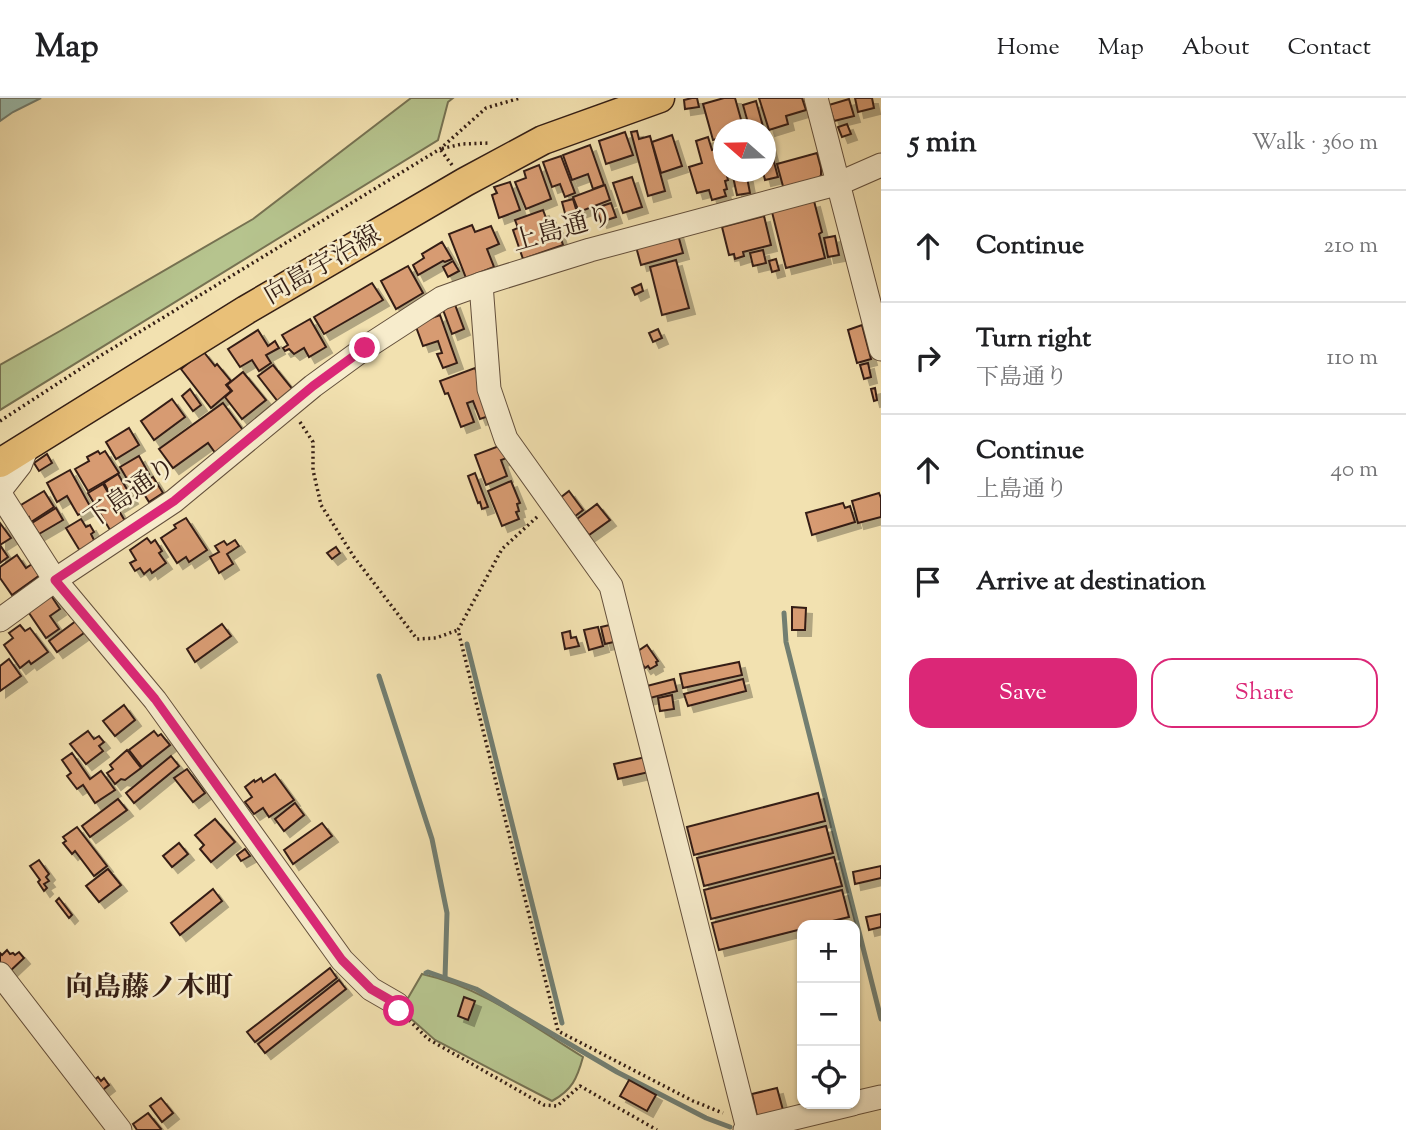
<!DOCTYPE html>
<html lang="en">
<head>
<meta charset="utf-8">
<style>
  body { margin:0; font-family:"Sorts Mill Goudy","Noto Serif JP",serif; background:#f2f2f2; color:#202124 }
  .controls { position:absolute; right:21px; bottom:21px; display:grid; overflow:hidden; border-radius:14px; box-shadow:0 2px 5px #0004 }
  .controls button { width:63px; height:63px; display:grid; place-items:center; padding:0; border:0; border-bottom:2px solid #e0e0e0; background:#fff; color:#202124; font:35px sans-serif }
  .compass { position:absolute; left:713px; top:21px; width:63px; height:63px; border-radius:50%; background:#fff; box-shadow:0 2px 5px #0004; rotate:290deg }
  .stop { position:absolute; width:21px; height:21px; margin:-16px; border:5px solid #db2777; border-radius:50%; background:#fff }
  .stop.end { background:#db2777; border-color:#fff; box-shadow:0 2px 7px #0008 }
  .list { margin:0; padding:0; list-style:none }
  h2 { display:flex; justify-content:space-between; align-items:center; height:91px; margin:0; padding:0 28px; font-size:30px }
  h2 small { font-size:23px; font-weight:400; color:#757577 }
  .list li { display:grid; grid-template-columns:46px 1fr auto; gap:21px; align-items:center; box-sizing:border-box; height:112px; padding:0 28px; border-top:2px solid #e0e0e0 }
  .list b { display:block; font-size:26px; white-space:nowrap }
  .list p { margin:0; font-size:23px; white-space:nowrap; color:#757577 }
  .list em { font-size:23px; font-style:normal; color:#757577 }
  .actions { display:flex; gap:14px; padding:21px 28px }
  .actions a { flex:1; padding:16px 0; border:2px solid #db2777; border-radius:21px; text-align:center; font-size:24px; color:#db2777 }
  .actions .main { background:#db2777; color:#fff }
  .icon { flex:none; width:38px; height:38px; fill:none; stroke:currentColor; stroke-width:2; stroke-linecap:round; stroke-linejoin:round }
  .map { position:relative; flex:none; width:881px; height:1032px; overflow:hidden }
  header { display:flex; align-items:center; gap:42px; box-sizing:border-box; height:98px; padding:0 35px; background:#fff; border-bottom:2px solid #e0e0e0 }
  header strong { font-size:33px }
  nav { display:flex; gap:38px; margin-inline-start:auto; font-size:24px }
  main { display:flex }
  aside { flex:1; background:#fff }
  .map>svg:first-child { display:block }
  .green { fill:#b6c48e; stroke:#767252; stroke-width:2 }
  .water { fill:#9bbdae; stroke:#727e71; stroke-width:2 }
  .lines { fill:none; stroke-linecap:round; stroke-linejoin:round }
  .stream { stroke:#727e71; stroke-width:5 }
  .building { fill:#d79b72; stroke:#351f15; stroke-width:2; filter:url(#shadow) }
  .minor-casing { stroke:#64503c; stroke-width:25 }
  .major-casing { stroke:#351f15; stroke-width:31 }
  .path { stroke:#351f15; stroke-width:3.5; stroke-dasharray:2 3.5; stroke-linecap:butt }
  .minor { stroke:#f7eccc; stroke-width:23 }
  .major { stroke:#e9c078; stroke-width:28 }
  .route { stroke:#db2777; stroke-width:9 }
  .labels { text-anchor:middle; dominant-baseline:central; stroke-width:5; stroke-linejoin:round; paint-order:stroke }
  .street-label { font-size:26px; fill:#351f15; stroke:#f7eccc }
  .neighbourhood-label { font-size:28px; font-weight:bold; fill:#351f15; stroke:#f7eccc }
</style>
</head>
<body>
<header>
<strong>Map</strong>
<nav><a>Home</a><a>Map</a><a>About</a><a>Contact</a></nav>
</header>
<main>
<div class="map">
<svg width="881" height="1032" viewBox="0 0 881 1032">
  <defs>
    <filter id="shadow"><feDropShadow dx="6" dy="6" stdDeviation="0" flood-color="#0004"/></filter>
  </defs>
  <rect width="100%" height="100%" fill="#f2e1b0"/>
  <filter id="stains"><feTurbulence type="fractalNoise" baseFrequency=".00286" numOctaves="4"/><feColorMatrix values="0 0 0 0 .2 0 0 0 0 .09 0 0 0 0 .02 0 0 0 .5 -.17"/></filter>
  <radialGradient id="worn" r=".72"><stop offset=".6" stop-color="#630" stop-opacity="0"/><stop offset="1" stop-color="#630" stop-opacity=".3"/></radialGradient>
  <g class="green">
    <path d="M411 0H453L448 4 438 42 0 312V267L60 233 253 121Z"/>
    <path d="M422 876C482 889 532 928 583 959 577 981 572 992 552 1003L435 942 401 912Z"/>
  </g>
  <path class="water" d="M0 0H41L13 14 0 23Z"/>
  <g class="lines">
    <g class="stream">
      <path d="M784 515 786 544 881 921"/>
      <path d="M467 546 562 925"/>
      <path d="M379 578 432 741 447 815 445 880"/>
      <path d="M426 875 428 874 476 891 617 974 706 1020 730 1029"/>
    </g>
  </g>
  <g class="building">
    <path d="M692 0H697L699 9 685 11 684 2Z"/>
    <path d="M724 0H735L742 25 724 31V39L713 42 703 6Z"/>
    <path d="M759 0H802L806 12 786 18 788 26 769 32Z"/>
    <path d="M855 0H872L874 10 858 14Z"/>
    <path d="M849 1 854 18 834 23 829 7Z"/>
    <path d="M756 3 764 32H750L743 7Z"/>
    <path d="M847 26 851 36 842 39 838 29Z"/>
    <path d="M637 33 639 41 650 38 665 93 648 98 631 34Z"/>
    <path d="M625 34 633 57 606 66 599 43Z"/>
    <path d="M672 37 682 68 661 75 652 44Z"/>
    <path d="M708 39 712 52 719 50 724 66V74H726L728 82 725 83 727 91 724 92 726 98 712 102 709 92 697 95 689 69 702 65 696 43Z"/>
    <path d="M768 42 778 79 765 82 763 74H766V43Z"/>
    <path d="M590 47 604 87 593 91 588 76 572 82 563 57Z"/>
    <path d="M817 55 821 70V77L818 82 784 92 777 66Z"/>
    <path d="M561 58 575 95 565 99 560 86 552 89 543 64Z"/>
    <path d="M539 67 551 101 526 111 515 84 526 80 524 73Z"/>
    <path d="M732 74H746L750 95 737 97Z"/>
    <path d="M632 79 642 109 623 115 613 85Z"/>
    <path d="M510 84 520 112 499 120 492 97 497 95 494 89Z"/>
    <path d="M605 87 610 102 579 114 573 99Z"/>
    <path d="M573 101 579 121 574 122 572 117 566 119 562 104Z"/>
    <path d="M814 103 822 134 819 136 825 160 786 170 772 114Z"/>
    <path d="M611 105 616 119 601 124 596 110Z"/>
    <path d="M543 112 548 125 555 123 563 147 523 161 513 132 518 130 515 122Z"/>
    <path d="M764 118 771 147 743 154 744 158 735 161 734 156 729 157 722 129Z"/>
    <path d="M472 127 475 134 491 128 499 146 487 151 494 169 466 180 449 136Z"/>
    <path d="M677 133 683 155 641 167 635 145Z"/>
    <path d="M835 138 839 157 828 159 824 140Z"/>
    <path d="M442 144 452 161 445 164 443 163 418 177 413 167 424 160 422 156Z"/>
    <path d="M763 152 766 165 753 168 750 155Z"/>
    <path d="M776 161 779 172 772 174 769 163Z"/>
    <path d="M676 162 689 210 662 217 650 169Z"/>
    <path d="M453 163 459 173 448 179 443 169Z"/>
    <path d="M408 168 423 195 396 211 381 183Z"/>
    <path d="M372 185 383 202 324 236 314 219Z"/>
    <path d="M641 186 643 193 635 197 632 190Z"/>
    <path d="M454 204 464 231 452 236 442 209Z"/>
    <path d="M440 217 457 265 443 270 437 256 442 255 438 243 423 248 415 226Z"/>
    <path d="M310 221 326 249 309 259 304 250 294 256 289 251 285 253 283 250 288 247 282 237Z"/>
    <path d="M862 227 871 261 857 265 848 232Z"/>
    <path d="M658 231 662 240 653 244 649 235Z"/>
    <path d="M258 232 268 248 275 243 279 250 266 257 271 265 259 273 252 262 240 269 228 251Z"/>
    <path d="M203 253 215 268 217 266 231 283 226 287 231 293 211 310 181 271Z"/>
    <path d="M868 265 871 279 864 281 860 267Z"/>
    <path d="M273 267 294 293 279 305 258 278Z"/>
    <path d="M475 270 492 317 480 321 473 303 467 305 474 324 461 329 448 295 445 296 440 283Z"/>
    <path d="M243 274 266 302 242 321 225 299 232 293 227 287Z"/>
    <path d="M875 290 877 302 874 303 871 291Z"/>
    <path d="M190 291 201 307 193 313 182 298Z"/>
    <path d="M172 301 185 319 154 342 141 323Z"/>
    <path d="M223 305 245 335 216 356 208 345 173 370 159 351Z"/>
    <path d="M129 330 139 347 116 361 106 344Z"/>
    <path d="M507 345 512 358 501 362 507 378 486 387 475 357Z"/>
    <path d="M98 353 100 356 105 353 119 375 88 393 75 371 89 363 87 359Z"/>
    <path d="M47 356 52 365 39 373 34 365Z"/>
    <path d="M139 358 149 376 130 386 120 369Z"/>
    <path d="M70 372 91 410 78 417 67 398 57 404 47 385Z"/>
    <path d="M475 375 488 409 482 411 480 404 478 405 468 378Z"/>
    <path d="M118 376 132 400 117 409 104 385Z"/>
    <path d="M153 379 163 395 149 404 139 388Z"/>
    <path d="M511 383 520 405 517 406 519 413 516 414 519 421 502 428 488 393Z"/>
    <path d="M103 386 125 423 110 432 88 395Z"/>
    <path d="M44 393 54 409 31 424 29 419 25 422 21 407Z"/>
    <path d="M569 393 583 412 574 419 560 400Z"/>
    <path d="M879 395 881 400V419L858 425 852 403Z"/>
    <path d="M843 405 845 410 850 408 855 424 812 437 806 415Z"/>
    <path d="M597 406 610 422 589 437 577 421Z"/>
    <path d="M56 410 63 422 39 436 32 425Z"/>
    <path d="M186 420 207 452 189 464 186 459 177 465 161 440 176 430 174 427Z"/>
    <path d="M81 421 86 429 90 427 94 434 91 436 95 444 80 453 66 430Z"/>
    <path d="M0 425 11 440 0 447 8 459 0 465Z"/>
    <path d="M147 440 151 445 155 442 162 453 159 455 166 465 152 475 150 471 144 476 140 470 135 473 130 465 136 462 130 452Z"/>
    <path d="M235 442 239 448 227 456 233 466 219 475 210 459 219 454 215 448 224 443 227 447Z"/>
    <path d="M336 449 340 455 332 461 327 455Z"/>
    <path d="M17 457 26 470 32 466 40 477 12 497 0 480V469Z"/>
    <path d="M50 496 60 511 50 518 59 531 46 540 27 512Z"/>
    <path d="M792 509 806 510 805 532H792Z"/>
    <path d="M76 523 84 535 57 554 49 543Z"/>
    <path d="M222 526 231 538 195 564 187 551Z"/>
    <path d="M614 526 618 543 605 546 601 529Z"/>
    <path d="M20 527 25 533 30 530 48 554 31 566 29 563 20 570 4 547 13 540 9 535Z"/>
    <path d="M598 529 603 548 589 552 584 532Z"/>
    <path d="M570 533 571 540 576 539 579 548 565 551 562 535Z"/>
    <path d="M647 547 658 563 656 564 657 567 650 571 648 568 645 570 635 555Z"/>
    <path d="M9 561 21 578 0 593V568Z"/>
    <path d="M739 564 742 577 683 590 680 576Z"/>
    <path d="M674 581 677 593 646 601 643 589Z"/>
    <path d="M743 581 746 593 688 608 684 596Z"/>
    <path d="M672 597 674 611 660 613 658 600Z"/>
    <path d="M124 607 135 622 115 638 103 623Z"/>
    <path d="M88 633 94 641 99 638 104 644 99 648 103 653 86 666 70 646Z"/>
    <path d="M154 633 158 638 161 636 170 647 142 669 129 652Z"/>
    <path d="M127 652 141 670 125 682 121 681 115 686 107 675 113 671 110 667Z"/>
    <path d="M72 655 90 681 101 673 115 692 95 705 83 687 77 691 67 678 71 675 62 662Z"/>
    <path d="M171 658 179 668 134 705 126 695Z"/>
    <path d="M646 659 649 674 618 681 614 666Z"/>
    <path d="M187 671 205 695 193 704 174 680Z"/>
    <path d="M275 676 294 702 269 719 263 710 254 716 245 704 252 699 245 689 254 682 255 684 261 680 263 684Z"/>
    <path d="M818 695 825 723 694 757 687 729Z"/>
    <path d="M118 701 127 712 90 739 82 728Z"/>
    <path d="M295 705 304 717 284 733 275 721Z"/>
    <path d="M215 721 235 744 211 764 200 751 204 747 195 737Z"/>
    <path d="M322 725 332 738 293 766 284 752Z"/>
    <path d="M826 728 833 755 704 788 697 760Z"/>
    <path d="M77 729 107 768 94 778 75 753 72 756 63 745 66 743 63 739Z"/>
    <path d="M179 745 188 756 172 769 163 758Z"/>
    <path d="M245 751 250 758 241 763 237 757Z"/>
    <path d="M834 759 842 788 711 821 704 792Z"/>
    <path d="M39 762 49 776 46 779 49 783 44 786 47 790 44 793 38 784 40 782 30 768Z"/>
    <path d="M881 768V780L855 786 853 774Z"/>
    <path d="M108 771 121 787 99 804 86 788Z"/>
    <path d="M213 791 222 803 180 837 171 825Z"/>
    <path d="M842 792 849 819 816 827H802V831L719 852 712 825Z"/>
    <path d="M59 800 72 817 69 820 56 803Z"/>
    <path d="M881 816V829L869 832 866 819Z"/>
    <path d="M7 852 10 856 13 855 15 857 19 854 24 860 8 875 0 866V855L2 857Z"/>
    <path d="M330 870 337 880 255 944 247 934Z"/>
    <path d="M339 882 346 891 265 955 258 946Z"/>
    <path d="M464 899 475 903 468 922 458 918Z"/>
    <path d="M98 979 101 983 104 980 109 987 100 994 92 984Z"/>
    <path d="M629 982 656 997 647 1013 620 998Z"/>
    <path d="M777 990 783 1012 757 1018 752 996Z"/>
    <path d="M161 1000 173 1015 162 1024 150 1008Z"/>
    <path d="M148 1015 161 1031 160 1032H137L133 1026Z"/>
  </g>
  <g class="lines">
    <g class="minor-casing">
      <g id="minor">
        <path d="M816 0 881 251"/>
        <path d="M481 186 489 291 506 341 611 488 748 1031"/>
        <path d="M28 347 20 367 2 390 0 396 55 482 155 602 342 862 371 891 397 906"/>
        <path d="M0 522 55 482 174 403 313 288 365 250 442 200 481 186 590 152 840 85 881 67"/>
        <path d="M0 876 120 1032"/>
        <path d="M855 1005 881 999"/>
        <path d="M745 1032 852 1006"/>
      </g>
    </g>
    <g class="major-casing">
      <path id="major" d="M0 365 246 212 465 84 543 42 660 0"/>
    </g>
    <g class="path">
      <path d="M452 67 440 51 462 46 489 45"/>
      <path d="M0 323 100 258 440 51 486 10 520 0"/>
      <path d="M300 324 313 344V372L321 407 354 459 417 541 436 540 458 532"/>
      <path d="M537 419 502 451 458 532 558 933 693 1003 723 1015"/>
      <path d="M409 922 428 941 544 1007 557 1008 580 988 657 1032"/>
    </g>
    <use href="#minor" class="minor"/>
    <use href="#major" class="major"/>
  </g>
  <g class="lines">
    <path class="route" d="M365 250 313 288 174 403 55 482 155 601 342 862 371 891 397 906 399 913"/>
  </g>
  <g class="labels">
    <g class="street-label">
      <text transform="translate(563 132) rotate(-16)">上島通り</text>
      <text transform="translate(323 168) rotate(-30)">向島宇治線</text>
      <text transform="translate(131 396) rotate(-35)">下島通り</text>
    </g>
    <g class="neighbourhood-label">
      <text x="149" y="891">向島藤ノ木町</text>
    </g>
  </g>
  <rect width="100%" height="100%" filter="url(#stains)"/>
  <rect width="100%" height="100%" fill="url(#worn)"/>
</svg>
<div class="controls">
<button>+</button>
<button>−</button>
<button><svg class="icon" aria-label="locate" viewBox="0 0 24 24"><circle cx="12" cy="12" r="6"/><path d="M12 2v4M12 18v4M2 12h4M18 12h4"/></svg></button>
</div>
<svg class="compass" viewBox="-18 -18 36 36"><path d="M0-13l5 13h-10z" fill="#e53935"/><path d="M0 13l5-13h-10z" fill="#757577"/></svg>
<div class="stop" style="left:399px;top:913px"></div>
<div class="stop end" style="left:365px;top:250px"></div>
</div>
<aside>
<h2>5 min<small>Walk · 360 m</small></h2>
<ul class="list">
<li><svg class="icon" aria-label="ahead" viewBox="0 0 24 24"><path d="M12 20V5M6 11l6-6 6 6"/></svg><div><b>Continue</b></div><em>210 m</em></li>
<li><svg class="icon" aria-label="right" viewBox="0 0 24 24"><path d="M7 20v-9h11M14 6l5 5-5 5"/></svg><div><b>Turn right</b><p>下島通り</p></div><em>110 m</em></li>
<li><svg class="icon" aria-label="ahead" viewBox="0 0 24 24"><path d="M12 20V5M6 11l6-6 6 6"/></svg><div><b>Continue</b><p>上島通り</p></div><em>40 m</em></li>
<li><svg class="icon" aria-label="arrive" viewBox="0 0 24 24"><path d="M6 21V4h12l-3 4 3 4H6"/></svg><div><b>Arrive at destination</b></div></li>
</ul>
<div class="actions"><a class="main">Save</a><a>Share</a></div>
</aside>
</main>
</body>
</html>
